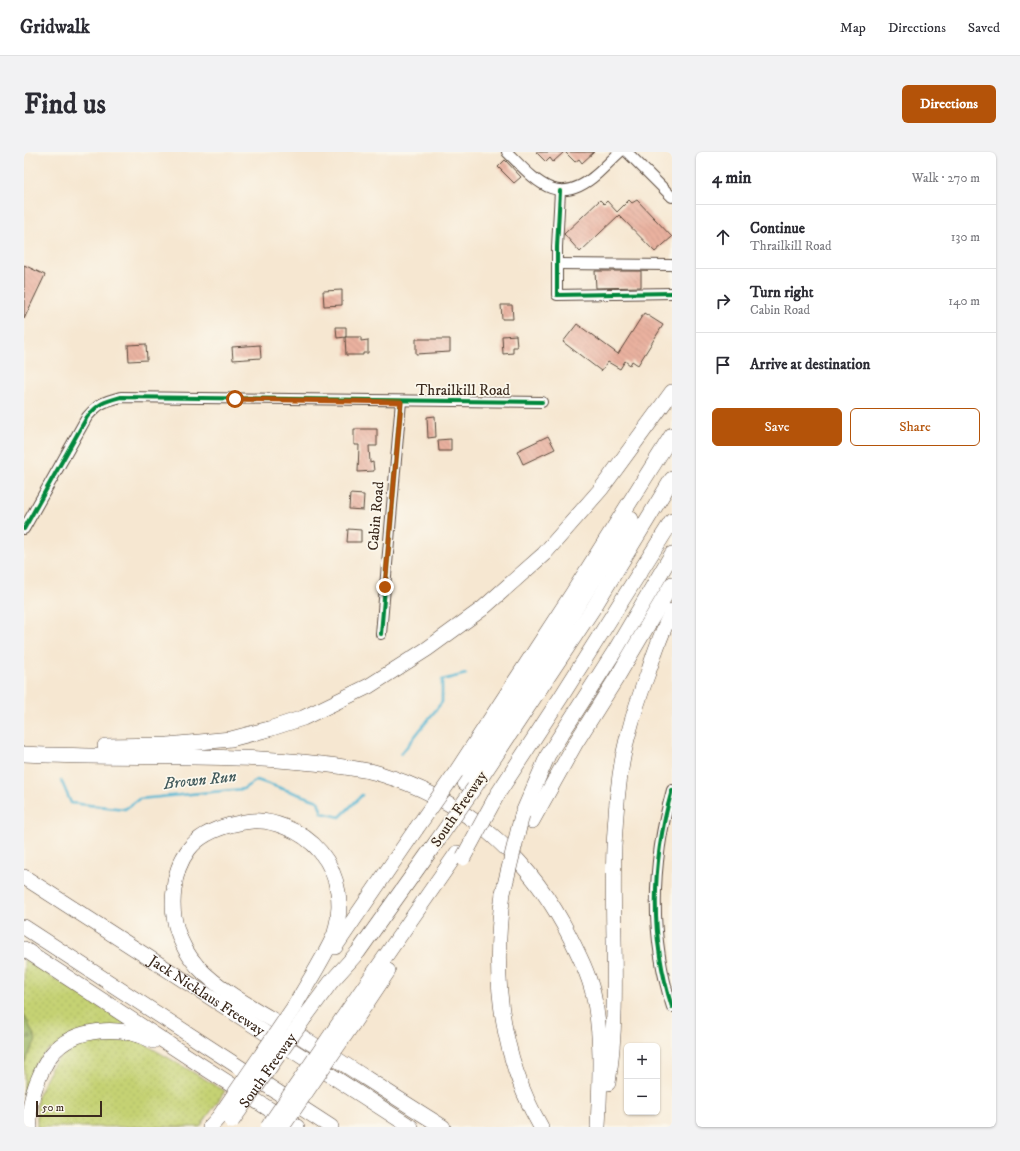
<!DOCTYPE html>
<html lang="en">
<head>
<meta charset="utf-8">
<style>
  body { margin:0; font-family:"IM FELL DW Pica",serif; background:#f2f2f3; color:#2b2b33 }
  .controls { position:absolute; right:12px; bottom:12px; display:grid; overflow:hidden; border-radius:6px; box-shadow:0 1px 3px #0004 }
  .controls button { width:36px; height:36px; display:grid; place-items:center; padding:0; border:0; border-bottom:1px solid #e1e1e2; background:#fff; color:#2b2b33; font:20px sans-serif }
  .scale { position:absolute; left:12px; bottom:10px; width:66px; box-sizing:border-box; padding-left:4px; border:2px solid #3b2a1e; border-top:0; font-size:11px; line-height:14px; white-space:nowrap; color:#3b2a1e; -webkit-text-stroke:3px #fbf7ec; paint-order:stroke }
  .stop { position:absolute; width:12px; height:12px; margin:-9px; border:3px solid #b45309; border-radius:50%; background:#fff }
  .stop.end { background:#b45309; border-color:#fff; box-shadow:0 1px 4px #0008 }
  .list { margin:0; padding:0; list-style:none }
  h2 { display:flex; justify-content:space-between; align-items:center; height:52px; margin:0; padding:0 16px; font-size:17px }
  h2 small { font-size:13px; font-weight:400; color:#7c7c81 }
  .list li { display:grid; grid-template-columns:26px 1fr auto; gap:12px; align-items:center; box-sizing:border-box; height:64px; padding:0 16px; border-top:1px solid #e1e1e2 }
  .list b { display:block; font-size:15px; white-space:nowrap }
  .list p { margin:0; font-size:13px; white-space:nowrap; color:#7c7c81 }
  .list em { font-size:13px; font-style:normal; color:#7c7c81 }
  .actions { display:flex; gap:8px; padding:12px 16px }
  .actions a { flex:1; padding:9px 0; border:1px solid #b45309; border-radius:6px; text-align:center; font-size:14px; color:#b45309 }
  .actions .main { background:#b45309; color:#fff }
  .icon { flex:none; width:22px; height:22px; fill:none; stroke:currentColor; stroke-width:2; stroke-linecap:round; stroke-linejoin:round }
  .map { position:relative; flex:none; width:648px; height:975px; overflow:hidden; border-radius:6px }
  header { display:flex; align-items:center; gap:24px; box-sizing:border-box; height:56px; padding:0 20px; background:#fff; border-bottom:1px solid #e1e1e2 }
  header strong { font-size:19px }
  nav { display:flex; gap:22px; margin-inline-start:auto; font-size:14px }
  .intro { display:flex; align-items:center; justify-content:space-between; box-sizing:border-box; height:96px; padding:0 24px }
  h1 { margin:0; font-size:28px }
  .button { padding:10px 18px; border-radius:6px; background:#b45309; color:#fff; font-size:14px; font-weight:700 }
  main { display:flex; gap:24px; padding:0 24px }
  aside { flex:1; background:#fff; border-radius:6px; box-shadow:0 1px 3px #0004 }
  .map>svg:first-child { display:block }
  .grass { fill:url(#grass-dots); stroke:#807e48 }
  .forest { fill:url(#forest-firs); stroke:#6c6f42 }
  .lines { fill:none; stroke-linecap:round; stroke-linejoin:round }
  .stream { stroke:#53b5d2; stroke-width:2.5 }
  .building { fill:url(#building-back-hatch) }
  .minor-casing { stroke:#574639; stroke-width:12 }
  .highway-casing { stroke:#574639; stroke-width:16 }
  .minor { stroke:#fff; stroke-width:10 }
  .highway { stroke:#fff; stroke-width:15 }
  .highway-bridge-casing { stroke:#574639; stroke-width:16; stroke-linecap:butt }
  .highway-bridge { stroke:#fff; stroke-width:15 }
  .cycleway-casing { stroke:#fbf7ec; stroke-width:6 }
  .cycleway { stroke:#00873e; stroke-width:4 }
  .route { stroke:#b45309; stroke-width:5 }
  .labels { text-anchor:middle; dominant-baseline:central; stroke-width:3.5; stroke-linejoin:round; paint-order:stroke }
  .street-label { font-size:15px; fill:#3b2a1e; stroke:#fbf7ec }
  .water-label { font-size:16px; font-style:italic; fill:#435b5d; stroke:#fbf7ec }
</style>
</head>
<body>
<header>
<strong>Gridwalk</strong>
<nav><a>Map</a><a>Directions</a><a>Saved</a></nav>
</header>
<div class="intro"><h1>Find us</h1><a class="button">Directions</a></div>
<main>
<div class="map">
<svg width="648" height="975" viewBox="0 0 648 975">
  <defs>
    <pattern id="grass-dots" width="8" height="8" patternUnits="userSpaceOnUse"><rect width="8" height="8" fill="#c5d273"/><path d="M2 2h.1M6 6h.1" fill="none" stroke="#aab463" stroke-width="1.8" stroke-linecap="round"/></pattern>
    <pattern id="forest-firs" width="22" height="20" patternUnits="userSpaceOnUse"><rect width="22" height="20" fill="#9cb465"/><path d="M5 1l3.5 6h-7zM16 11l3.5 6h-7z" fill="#809353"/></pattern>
    <pattern id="building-back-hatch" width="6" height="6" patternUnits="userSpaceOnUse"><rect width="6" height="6" fill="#e9b19f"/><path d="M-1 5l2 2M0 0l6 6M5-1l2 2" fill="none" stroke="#c99888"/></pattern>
  </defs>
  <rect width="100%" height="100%" fill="#fbf7ec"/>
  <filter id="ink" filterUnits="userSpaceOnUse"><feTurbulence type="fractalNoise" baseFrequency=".025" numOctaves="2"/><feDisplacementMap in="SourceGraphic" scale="8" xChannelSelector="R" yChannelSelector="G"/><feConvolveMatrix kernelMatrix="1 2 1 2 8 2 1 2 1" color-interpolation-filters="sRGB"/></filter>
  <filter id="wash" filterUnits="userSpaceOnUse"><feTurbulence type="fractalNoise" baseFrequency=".012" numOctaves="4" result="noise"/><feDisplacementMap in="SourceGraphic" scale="16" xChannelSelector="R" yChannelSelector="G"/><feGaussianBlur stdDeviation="0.9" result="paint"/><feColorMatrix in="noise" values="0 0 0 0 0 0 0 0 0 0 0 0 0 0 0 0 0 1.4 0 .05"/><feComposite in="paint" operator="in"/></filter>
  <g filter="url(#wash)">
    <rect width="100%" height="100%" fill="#f6e7d1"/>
    <g class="grass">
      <path d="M0 807 104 873 24 898 12 912 3 931 0 944V912L11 888 0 862Z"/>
      <path d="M90 883 119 891 201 939 176 975H13V945L29 912 46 896 59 890Z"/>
    </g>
    <path class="forest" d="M0 862 12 888 0 912Z"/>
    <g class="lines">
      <g class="stream">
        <path d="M377 602 418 550V528L442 522"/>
        <path d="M37 628 47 651 101 657 115 647 219 637 233 628 294 649 298 661 316 665 338 643"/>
      </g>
    </g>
    <g id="blocks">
      <g class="building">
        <path d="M512 0H540L529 10 526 6 522 10Z"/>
        <path d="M541 0H570L558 11 555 7 551 10Z"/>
        <path d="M481 8 497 25 490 31 474 15Z"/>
        <path d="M576 48 580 52 583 49 593 60 605 48 608 51 613 48 648 85 631 100 595 63 556 100 540 82Z"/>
        <path d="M0 113 21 123 0 167Z"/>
        <path d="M571 119H617V135L572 136Z"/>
        <path d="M318 138V153L300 154 299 139Z"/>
        <path d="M477 153H488L489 167H478Z"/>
        <path d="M620 161 639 173 614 213 608 209 606 213 601 209 596 217 584 210 577 219 539 190 553 172 594 202Z"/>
        <path d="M312 175H322V185L313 186Z"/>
        <path d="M492 183 493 195H489V201L479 202 478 184Z"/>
        <path d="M321 185H337V189L344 188V201H339V203H322Z"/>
        <path d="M392 187H426V200L392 202Z"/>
        <path d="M122 192 123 208 105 209 104 193Z"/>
        <path d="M236 193 237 206 209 208 208 195Z"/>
        <path d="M411 264 412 285 404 286 403 265Z"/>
        <path d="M330 277H353V294H345L346 311 349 310 350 319 334 320 335 293H330Z"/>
        <path d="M524 284 531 297 499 312 493 299Z"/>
        <path d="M427 287V299H415L414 288Z"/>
        <path d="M326 342 340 343 339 358 325 357Z"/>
        <path d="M324 377 337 378V390H323Z"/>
      </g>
    </g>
  </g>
  <g filter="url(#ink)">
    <use href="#blocks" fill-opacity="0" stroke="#574639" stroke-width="1"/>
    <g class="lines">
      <g class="minor-casing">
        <g id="minor">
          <path d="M483 0C512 29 534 57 573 22 581 15 588 7 596 0"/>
          <path d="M603 0 648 45"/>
          <path d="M536 39 533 95V143L648 141"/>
          <path d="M533 112 648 113"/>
          <path d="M0 377 63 265C75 251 79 250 97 245L518 250"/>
          <path d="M357 482 377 249"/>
          <path d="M648 638C628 709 625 783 648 855"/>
        </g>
      </g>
      <g class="highway-casing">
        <g id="highway">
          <path d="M81 594 144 593 207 587 245 577 279 566 345 534 403 497 458 457 520 402 577 337 648 240"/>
          <path d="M0 602C114 608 233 598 345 619 353 620 361 624 369 626 448 653 509 711 546 785 555 803 564 821 569 841 579 885 576 930 574 975"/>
          <path d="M432 620 548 442 648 283"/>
          <path d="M441 631 593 391 607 367"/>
          <path d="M450 636 570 455 648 327"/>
          <path d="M473 643 537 545 648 369"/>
          <path d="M498 663 524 603 592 497 648 402"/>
          <path d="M508 669 551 592 595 522 648 432"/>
          <path id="s1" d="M0 725 387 975"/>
          <path d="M479 741C468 822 476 904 517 975"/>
          <path d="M0 775 307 975"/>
          <path d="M311 795 392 677"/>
          <path d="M0 797 178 914 273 975"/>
          <path d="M270 855C278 841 286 828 294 814 300 803 307 792 311 781 315 767 316 754 314 740 309 709 290 686 261 675 253 672 244 669 236 669 226 668 216 671 206 673 191 677 175 684 165 697 156 709 151 724 150 738 146 766 155 793 173 814 198 841 240 862 271 881 321 912 369 944 419 975"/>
          <path d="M281 865 307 830 334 800 413 689"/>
          <path d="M318 867 433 701"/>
          <path d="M328 873 364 819"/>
          <path d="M584 931C596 853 587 774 590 695 592 659 594 622 603 587 609 564 616 542 624 521 631 499 638 479 648 459"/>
          <path d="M6 975C4 961 7 947 12 933 16 923 20 912 27 903 50 874 98 873 129 889"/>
          <path d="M186 975 195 965"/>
        </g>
      </g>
      <use href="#minor" class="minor"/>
      <use href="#highway" class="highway"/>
      <g class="highway-bridge-casing">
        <g id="highway-bridge">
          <path d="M392 677 432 620"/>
          <path d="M413 689 450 636"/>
          <path d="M439 706 473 643"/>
          <path d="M479 741 498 663"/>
          <path d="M195 965 270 855"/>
          <path id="s2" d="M208 969 281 865"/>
          <path d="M244 975 318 867"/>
          <path d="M258 975 328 873"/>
        </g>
      </g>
      <use href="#highway-bridge" class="highway-bridge"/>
      <g class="cycleway-casing">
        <g id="cycleway">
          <path d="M536 39 533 95V143L648 141"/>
          <path d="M0 377 63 265C75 251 79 250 97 245L518 250"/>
          <path d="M357 482 377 249"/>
          <path d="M648 638C628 709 625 783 648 855"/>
        </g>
      </g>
      <use href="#cycleway" class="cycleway"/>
    </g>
  </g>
  <g class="lines" filter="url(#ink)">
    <path class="route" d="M211 247 377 250 361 435"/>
  </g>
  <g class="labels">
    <g class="street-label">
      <text x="439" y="238">Thrailkill Road</text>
      <text transform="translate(352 364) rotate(-85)">Cabin Road</text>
      <text transform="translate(435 657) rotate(-56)">South Freeway</text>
      <text stroke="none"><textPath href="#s1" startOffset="218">Jack Nicklaus Freeway</textPath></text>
      <text stroke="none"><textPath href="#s2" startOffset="62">South Freeway</textPath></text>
    </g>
    <g class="water-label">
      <text transform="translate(176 628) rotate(-6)">Brown Run</text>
    </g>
  </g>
</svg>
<div class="controls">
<button>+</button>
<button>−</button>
</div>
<div class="scale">50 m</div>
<div class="stop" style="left:211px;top:247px"></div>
<div class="stop end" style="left:361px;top:435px"></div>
</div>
<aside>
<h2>4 min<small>Walk · 270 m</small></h2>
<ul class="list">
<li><svg class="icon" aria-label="ahead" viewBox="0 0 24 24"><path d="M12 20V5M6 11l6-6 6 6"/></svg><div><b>Continue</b><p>Thrailkill Road</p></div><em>130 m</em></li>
<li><svg class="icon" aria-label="right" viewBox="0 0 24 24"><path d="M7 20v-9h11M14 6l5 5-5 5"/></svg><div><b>Turn right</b><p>Cabin Road</p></div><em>140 m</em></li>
<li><svg class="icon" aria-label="arrive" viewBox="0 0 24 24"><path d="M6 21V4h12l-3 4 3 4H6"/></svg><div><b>Arrive at destination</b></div></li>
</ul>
<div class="actions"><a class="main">Save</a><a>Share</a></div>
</aside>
</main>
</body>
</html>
